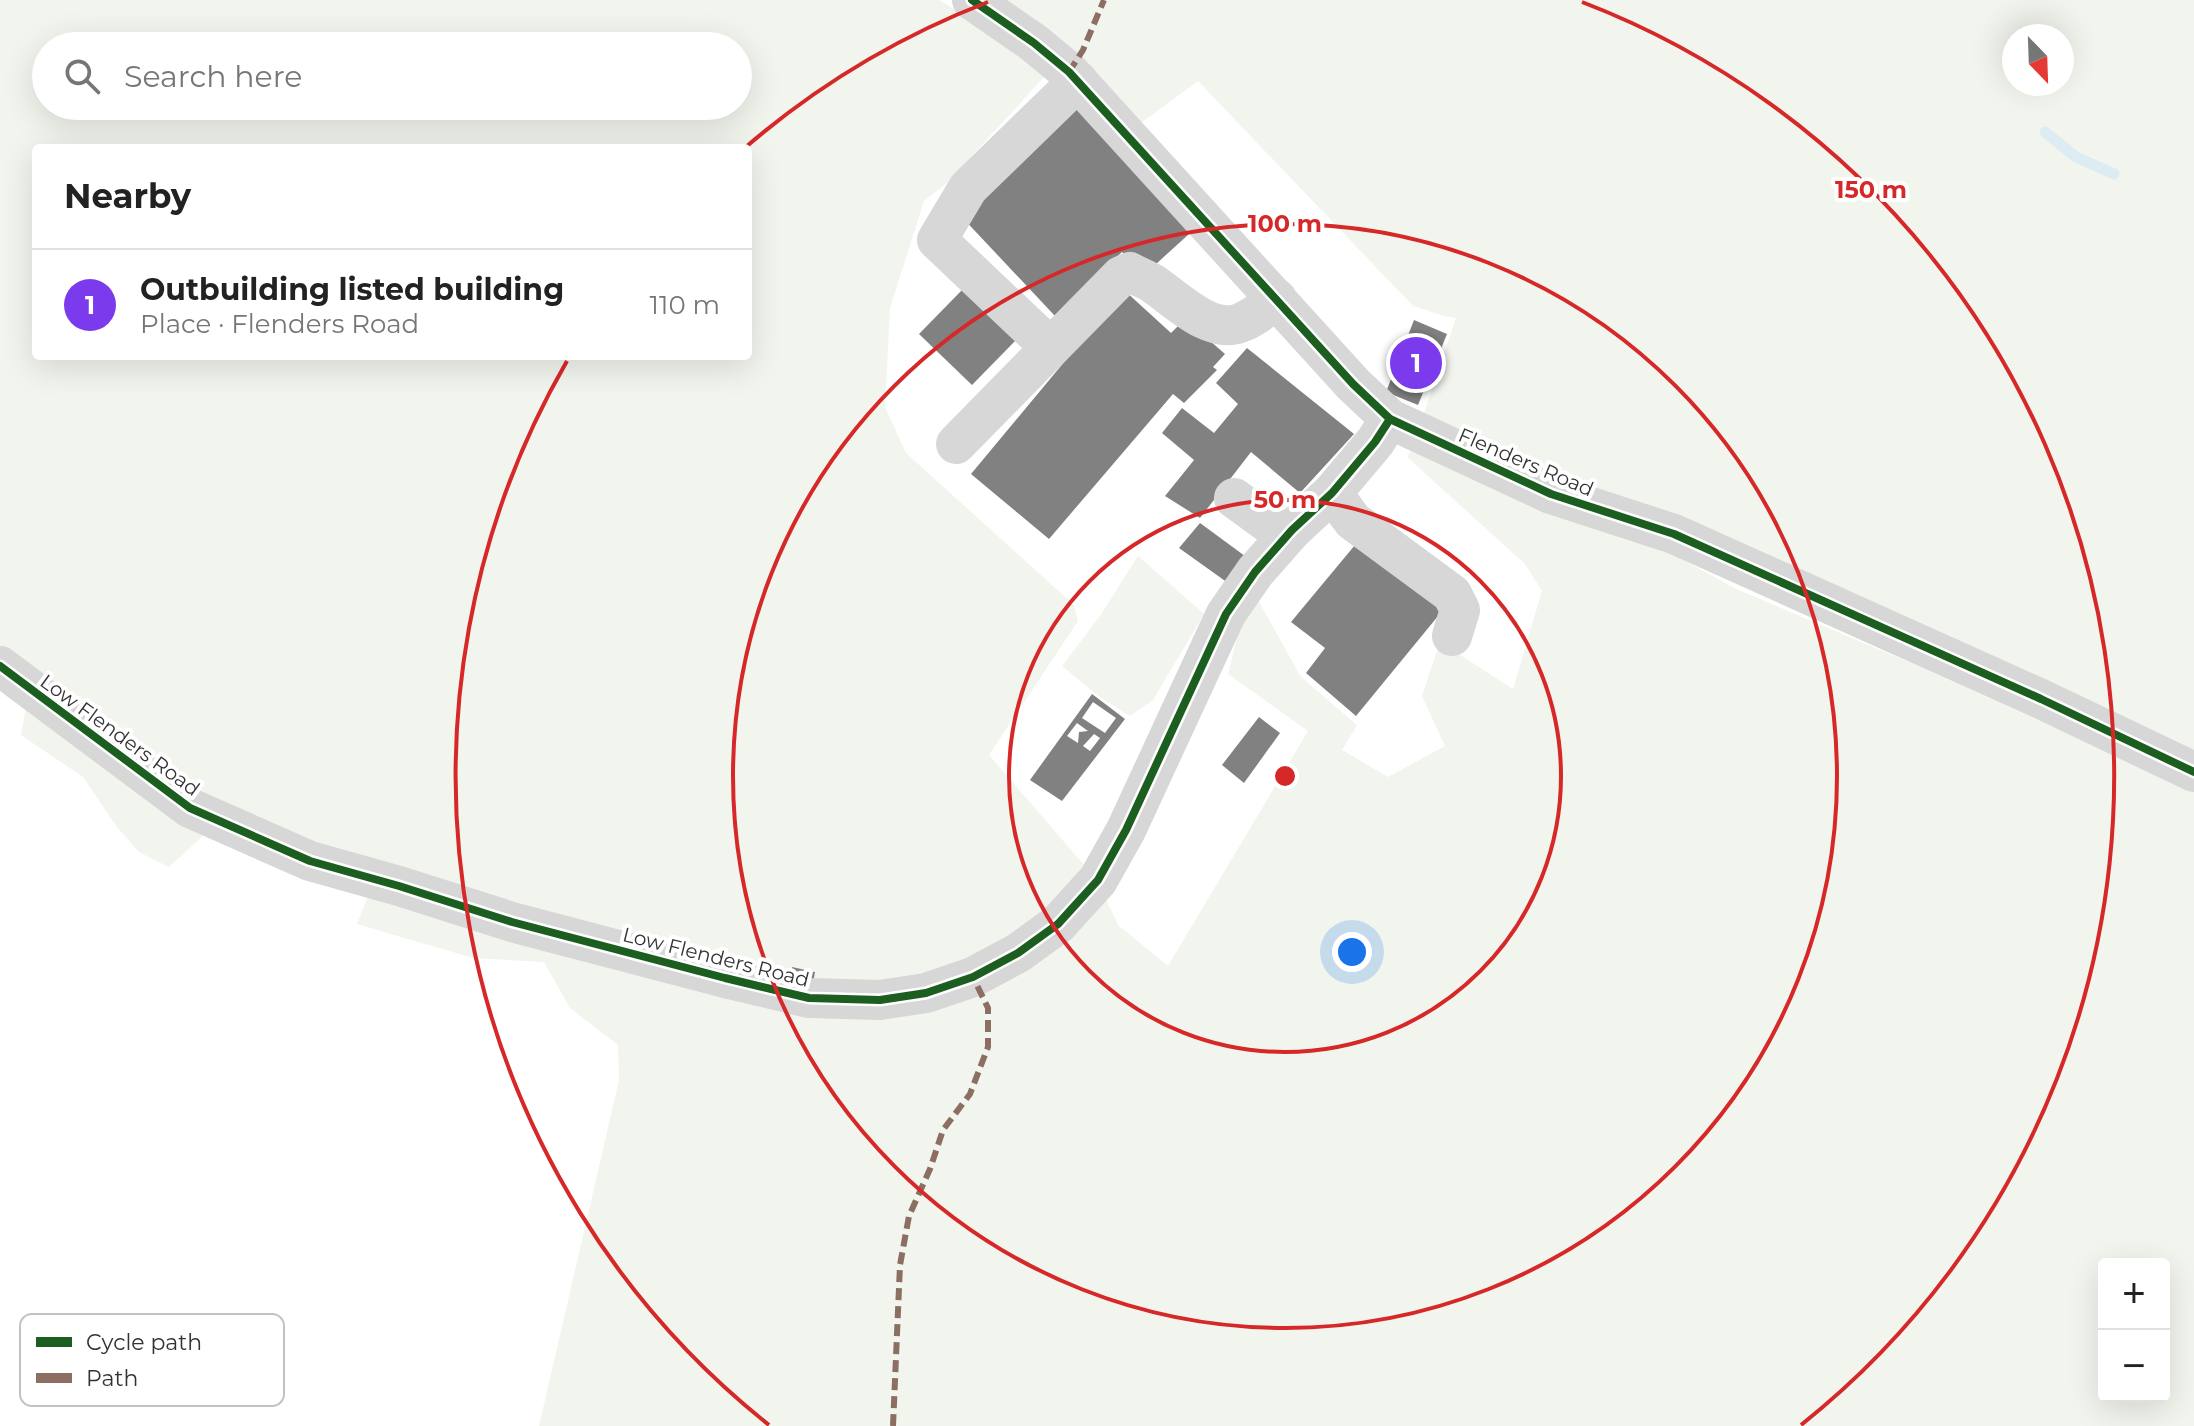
<!DOCTYPE html>
<html lang="en">
<head>
<meta charset="utf-8">
<style>
  body { margin:0; font-family:Montserrat,sans-serif; background:#f2f2f2; color:#222 }
  .controls { position:absolute; right:24px; bottom:24px; display:grid; overflow:hidden; border-radius:8px; box-shadow:0 8px 32px #0002 }
  .controls button { width:72px; height:72px; display:grid; place-items:center; padding:0; border:0; border-bottom:2px solid #e0e0e0; background:#fff; color:#222; font:40px sans-serif }
  .compass { position:absolute; left:2002px; top:24px; width:72px; height:72px; border-radius:50%; background:#fff; box-shadow:0 8px 32px #0002; rotate:157deg }
  .you { position:absolute; left:1352px; top:952px; width:28px; height:28px; margin:-20px; border:6px solid #fff; border-radius:50%; background:#1a73e8; box-shadow:0 0 0 12px #1a73e833 }
  .badge { display:grid; place-items:center; width:52px; height:52px; border-radius:50%; background:#7c3aed; color:#fff; font-size:26px; font-weight:700 }
  .pin { position:absolute; translate:-50% -50%; border:4px solid #fff; box-shadow:0 2px 8px #0006 }
  .list { margin:0; padding:0; list-style:none }
  h2 { display:flex; justify-content:space-between; align-items:center; height:104px; margin:0; padding:0 32px; font-size:34px }
  h2 small { font-size:26px; font-weight:400; color:#767676 }
  .list li { display:grid; grid-template-columns:52px 1fr auto; gap:24px; align-items:center; box-sizing:border-box; height:112px; padding:0 32px; border-top:2px solid #e0e0e0 }
  .list b { display:block; font-size:30px; white-space:nowrap }
  .list p { margin:0; font-size:26px; white-space:nowrap; color:#767676 }
  .list em { font-size:26px; font-style:normal; color:#767676 }
  .icon { flex:none; width:44px; height:44px; fill:none; stroke:currentColor; stroke-width:2; stroke-linecap:round; stroke-linejoin:round }
  .map { position:relative; flex:none; width:2194px; height:1426px; overflow:hidden }
  .search { position:absolute; background:#fff; box-shadow:0 8px 32px #0002; left:32px; top:32px; width:720px; height:88px; display:flex; align-items:center; gap:20px; box-sizing:border-box; padding:0 28px; border-radius:44px; color:#767676; font-size:30px }
  .panel { position:absolute; background:#fff; box-shadow:0 8px 32px #0002; left:32px; top:144px; width:720px; height:216px; border-radius:8px }
  .map>svg:first-child { display:block }
  .green { fill:#f1f5ed; fill-rule:evenodd }
  .lines { fill:none; stroke-linecap:round; stroke-linejoin:round }
  .stream { stroke:#ddebf3; stroke-width:11 }
  .building { fill:#818181; fill-rule:evenodd }
  .minor { stroke:#d7d7d7; stroke-width:40 }
  .quiet { stroke:#8d6e63; stroke-width:6; stroke-dasharray:12 6; stroke-linecap:butt }
  .cycleway-casing { stroke:#fff; stroke-width:13 }
  .cycleway { stroke:#1b5e20; stroke-width:8 }
  .ring { fill:none; stroke:#d62828; stroke-width:4 }
  .labels { text-anchor:middle; dominant-baseline:central; stroke-width:8; stroke-linejoin:round; paint-order:stroke }
  .street-label { font-size:20px; fill:#333; stroke:#fff }
  .key { fill:#fff; stroke:#c2c2c2; stroke-width:2 }
  .key-label { font-size:22px; fill:#333 }
  .centre { fill:#d62828; stroke:#fff; stroke-width:4 }
  .ring-label { font-size:24px; text-anchor:middle; font-weight:bold; fill:#d62828; stroke:#fff; stroke-width:8; stroke-linejoin:round; paint-order:stroke }
</style>
</head>
<body>
<div class="map">
<svg width="2194" height="1426" viewBox="0 0 2194 1426">
  <rect width="100%" height="100%" fill="#fff"/>
  <g class="green">
    <path d="M0 0H939L1001 37 1044 77 948 182 924 201 890 308 885 407 906 453 1074 605 1078 621 989 755 1091 873 1049 918 921 986 812 989 815 972 792 967 788 986 240 822 0 655ZM46 46H738V106H46ZM36 148H748V356H36Z"/>
    <path d="M988 0H2194V755L1601 496 1421 422 1456 318 1444 316 1413 306 1198 81 1141 123ZM2014 36H2062V84H2014Z"/>
    <path d="M1415 442 1660 547 1736 589 1911 663 2194 790V1426H539L619 1080 618 1045 570 1008 544 962 473 958 357 924 370 891 848 1015 1106 899 1118 925 1168 966 1308 731 1228 674 1240 625 1258 600 1301 677 1357 725 1342 750 1388 777 1445 746 1422 696 1440 642 1513 689 1542 591 1525 564 1407 457ZM2104 1264H2164V1396H2104Z"/>
    <path d="M1138 556 1204 614 1153 700 1130 716 1097 695 1062 666 1100 616Z"/>
    <path d="M27 703 206 833 169 867 139 852 117 827 83 777 21 735Z"/>
  </g>
  <g class="lines">
    <path class="stream" d="M2045 132 2076 157 2114 174"/>
  </g>
  <g class="building">
    <path d="M1084 99 1200 224 1145 274 1122 252 1055 316 959 214Z"/>
    <path d="M964 288 1017 339 972 385 919 334Z"/>
    <path d="M1124 290 1171 333 1185 319 1225 354 1213 367 1217 370 1184 403 1173 394 1049 539 971 474Z"/>
    <path d="M1414 320 1447 334 1418 405 1386 392Z"/>
    <path d="M1247 348 1354 434 1300 493 1251 452 1200 518 1165 496 1194 460 1162 433 1182 408 1214 433 1238 404 1216 383Z"/>
    <path d="M1200 523 1249 559 1228 583 1179 548Z"/>
    <path d="M1360 539 1443 610 1356 716 1306 673 1325 648 1291 622Z"/>
    <path d="M1092 694 1125 719 1062 801 1030 780ZM1093 702 1116 718 1105 733 1082 718ZM1077 723 1088 731 1079 732 1078 743 1067 736ZM1094 734 1100 738 1090 751 1083 746Z"/>
    <path d="M1259 717 1280 733 1244 783 1222 765Z"/>
    <path d="M792 967 815 972 812 989 788 986Z"/>
  </g>
  <g class="lines">
    <g class="minor">
      <path d="M972 0 1034 43 1069 72 1353 384 1390 419 1551 494 1674 534 2041 699 2194 772"/>
      <path d="M1050 347 937 240 968 188 1078 81"/>
      <path d="M956 444 1121 276 1130 272C1137 276 1145 279 1152 283 1175 298 1210 335 1240 323 1254 318 1265 308 1277 299"/>
      <path d="M1332 493 1353 521 1452 594 1460 610 1452 636"/>
      <path d="M1234 498 1286 536"/>
      <path d="M0 666 190 808 310 861 399 886 512 922 725 978 809 998 880 1000 926 993 973 977 1018 953 1058 924 1098 880 1126 830 1226 614 1255 572 1292 530 1332 493 1375 442 1390 419"/>
    </g>
    <g class="quiet">
      <path d="M1069 72 1083 50 1104 0"/>
      <path d="M893 1426 900 1265 909 1216 930 1169 943 1130 970 1094 988 1047V1008L973 977"/>
    </g>
    <g class="cycleway-casing">
      <g id="cycleway">
        <path d="M972 0 1034 43 1069 72 1353 384 1390 419 1551 494 1674 534 2041 699 2194 772"/>
        <path d="M0 666 190 808 310 861 399 886 512 922 725 978 809 998 880 1000 926 993 973 977 1018 953 1058 924 1098 880 1126 830 1226 614 1255 572 1292 530 1332 493 1375 442 1390 419"/>
      </g>
    </g>
    <use href="#cycleway" class="cycleway"/>
  </g>
  <g class="ring">
    <circle cx="1285" cy="776" r="276"/>
    <circle cx="1285" cy="776" r="552"/>
    <path d="M769 1425A829 829 0 0 1 567 361M747 146A829 829 0 0 1 988 2M1582 2A829 829 0 0 1 1801 1425"/>
  </g>
  <g class="labels">
    <g class="street-label">
      <text transform="translate(1526 462) rotate(23)">Flenders Road</text>
      <text transform="translate(120 735) rotate(36)">Low Flenders Road</text>
      <text transform="translate(716 957) rotate(14)">Low Flenders Road</text>
    </g>
  </g>
  <rect x="20" y="1314" width="264" height="92" rx="12" class="key"/>
  <rect x="36" y="1337" width="36" height="10" fill="#1b5e20"/>
  <rect x="36" y="1373" width="36" height="10" fill="#8d6e63"/>
  <g class="key-label">
    <text x="86" y="1350">Cycle path</text>
    <text x="86" y="1386">Path</text>
  </g>
  <circle cx="1285" cy="776" r="12" class="centre"/>
  <g class="ring-label">
    <text x="1871" y="198">150 m</text>
    <text x="1285" y="232">100 m</text>
    <text x="1285" y="508">50 m</text>
  </g>
</svg>
<div class="controls">
<button>+</button>
<button>−</button>
</div>
<svg class="compass" viewBox="-18 -18 36 36"><path d="M0-13l5 13h-10z" fill="#e53935"/><path d="M0 13l5-13h-10z" fill="#767676"/></svg>
<div class="you"></div>
<div class="pin badge" style="left:1416px;top:363px">1</div>
<div class="search"><svg class="icon" aria-label="search" viewBox="0 0 24 24"><circle cx="10" cy="10" r="6"/><path d="M15 15l6 6"/></svg>Search here</div>
<section class="panel">
<h2>Nearby<small></small></h2>
<ul class="list">
<li><span class="badge">1</span><div><b>Outbuilding listed building</b><p>Place · Flenders Road</p></div><em>110 m</em></li>
</ul>
</section>
</div>
</body>
</html>
